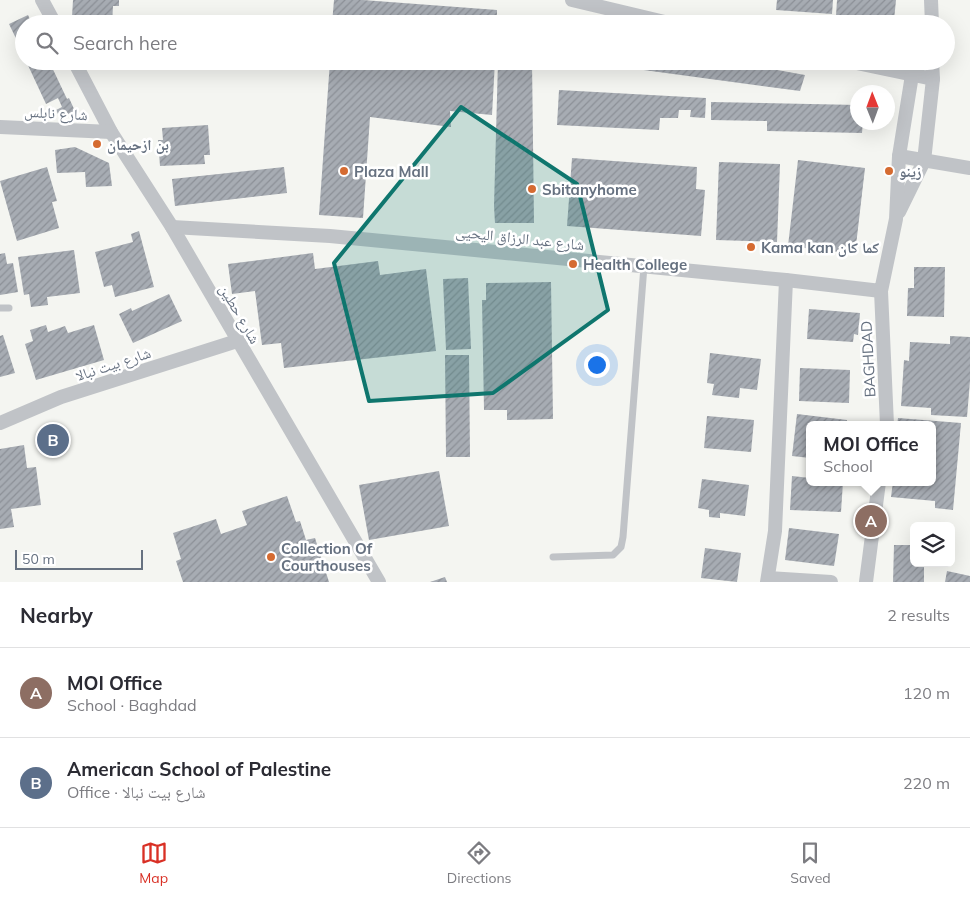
<!DOCTYPE html>
<html lang="en">
<head>
<meta charset="utf-8">
<style>
  body { margin:0; font-family:Mulish,"Noto Naskh Arabic",sans-serif; background:#f7f7f7; color:#2b2b33 }
  .controls { position:absolute; right:15px; bottom:15px; display:grid; overflow:hidden; border-radius:8px; box-shadow:0 5px 20px #0002 }
  .controls button { width:45px; height:45px; display:grid; place-items:center; padding:0; border:0; border-bottom:1px solid #e1e1e2; background:#fff; color:#2b2b33; font:25px sans-serif }
  .compass { position:absolute; left:850px; top:85px; width:45px; height:45px; border-radius:50%; background:#fff; box-shadow:0 5px 20px #0002; rotate:359deg }
  .scale { position:absolute; left:15px; bottom:12px; width:128px; box-sizing:border-box; padding-left:5px; border:2px solid #667180; border-top:0; font-size:14px; line-height:18px; white-space:nowrap; color:#667180; -webkit-text-stroke:4px #fff; paint-order:stroke }
  .you { position:absolute; left:596px; top:364px; width:18px; height:18px; margin:-12px; border:4px solid #fff; border-radius:50%; background:#1a73e8; box-shadow:0 0 0 8px #1a73e833 }
  .badge { display:grid; place-items:center; width:32px; height:32px; border-radius:50%; background:#d93025; color:#fff; font-size:16px; font-weight:700 }
  .pin { position:absolute; translate:-50% -50%; border:2px solid #fff; box-shadow:0 1px 5px #0006 }
  .popup { position:absolute; left:806px; top:421px; width:130px; height:65px; box-sizing:border-box; display:grid; place-content:center; border-radius:8px; background:#fff; filter:drop-shadow(0 1px 4px #0005); font-size:16px; white-space:nowrap; color:#7c7c81 }
  .popup b { font-size:19px; color:#2b2b33 }
  .popup::after { content:''; position:absolute; left:50%; top:100%; margin-left:-10px; border:10px solid transparent; border-top-color:#fff }
  .list { margin:0; padding:0; list-style:none }
  h2 { display:flex; justify-content:space-between; align-items:center; height:65px; margin:0; padding:0 20px; font-size:21px }
  h2 small { font-size:16px; font-weight:400; color:#7c7c81 }
  .list li { display:grid; grid-template-columns:32px 1fr auto; gap:15px; align-items:center; box-sizing:border-box; height:90px; padding:0 20px; border-top:1px solid #e1e1e2 }
  .list b { display:block; font-size:19px; white-space:nowrap }
  .list p { margin:0; font-size:16px; white-space:nowrap; color:#7c7c81 }
  .list em { font-size:16px; font-style:normal; color:#7c7c81 }
  .icon { flex:none; width:28px; height:28px; fill:none; stroke:currentColor; stroke-width:2; stroke-linecap:round; stroke-linejoin:round }
  .map { position:relative; flex:none; width:970px; height:582px; overflow:hidden }
  .search { position:absolute; background:#fff; box-shadow:0 5px 20px #0002; left:15px; right:15px; top:15px; height:55px; display:flex; align-items:center; gap:12px; box-sizing:border-box; padding:0 18px; border-radius:28px; color:#7c7c81; font-size:19px }
  .sheet { height:245px; background:#fff }
  nav { display:flex; justify-content:space-around; align-items:center; box-sizing:border-box; height:70px; border-top:1px solid #e1e1e2; background:#fff; font-size:14px; color:#7c7c81 }
  nav a { display:grid; justify-items:center; gap:2px }
  nav .on { color:#d93025 }
  .map>svg:first-child { display:block }
  .building { fill:url(#building-hatch) }
  .lines { fill:none; stroke-linecap:round; stroke-linejoin:round }
  .lane { stroke:#c0c3c7; stroke-width:7 }
  .street { stroke:#c0c3c7; stroke-width:14 }
  .marked { fill:#0f766e; fill-opacity:0.2; stroke:#0f766e; stroke-width:4; stroke-linejoin:round }
  .poi-dot { fill:#d56b31; stroke:#fff; stroke-width:2 }
  .labels { text-anchor:middle; dominant-baseline:central; stroke-width:5; stroke-linejoin:round; paint-order:stroke }
  .street-label { font-size:15px; fill:#667180; stroke:#fff }
  .poi-label { font-size:15px; font-weight:bold; fill:#667180; stroke:#fff; text-anchor:start }
</style>
</head>
<body>
<div class="map">
<svg width="970" height="582" viewBox="0 0 970 582">
  <defs>
    <pattern id="building-hatch" width="6" height="6" patternUnits="userSpaceOnUse" patternTransform="scale(1.25)"><rect width="6" height="6" fill="#a7acb3"/><path d="M-1 1l2-2M0 6l6-6M5 7l2-2" fill="none" stroke="#8c9097"/></pattern>
  </defs>
  <rect width="100%" height="100%" fill="#f4f5f1"/>
  <g class="building">
    <path d="M73 0H119V6H113L112 24H82V18L72 17Z"/>
    <path d="M334 0H363L497 10V24H332Z"/>
    <path d="M777 0H833L832 14 776 10Z"/>
    <path d="M837 0H896L894 20 836 16Z"/>
    <path d="M28 15 32 24H24V55L9 24Z"/>
    <path d="M519 18 522 24H500V19Z"/>
    <path d="M26 61H49L67 99 69 98 75 111 60 118 56 110 62 107 58 98 46 104Z"/>
    <path d="M330 61H495L492 115 450 111 451 127 370 117 363 218 319 215Z"/>
    <path d="M498 61H532L534 223H495L494 206Z"/>
    <path d="M577 61H728L805 75 800 91Z"/>
    <path d="M559 90 706 98 705 118 690 117 691 110H679L678 118H660L659 130 557 125Z"/>
    <path d="M711 102 858 105V122H863L862 133 767 131V121L711 120Z"/>
    <path d="M208 125 210 155H204L205 164 160 166 158 140H163L162 128Z"/>
    <path d="M75 147 109 163 112 186 86 187 85 172 57 173 55 150Z"/>
    <path d="M572 158 697 167 696 189 705 190 701 236 567 226Z"/>
    <path d="M798 160 865 168 855 254 788 246Z"/>
    <path d="M719 162 780 164 777 242 716 240Z"/>
    <path d="M47 167 57 201 52 202 59 228 17 241 0 181Z"/>
    <path d="M284 167 287 193 175 206 172 179Z"/>
    <path d="M139 231 154 287 115 297 112 285 104 287 95 252 133 242 131 234Z"/>
    <path d="M74 250 80 293 47 297 48 305 31 307 29 294 24 295 18 257Z"/>
    <path d="M5 253 7 264 13 263 18 292 0 295V254Z"/>
    <path d="M313 253 315 269 378 261 380 275 426 269 436 351 284 368 281 343 262 345 255 291 232 294 228 264Z"/>
    <path d="M914 267H945L944 317 907 316 908 288H914Z"/>
    <path d="M468 278 471 349 446 350 443 279Z"/>
    <path d="M551 282 553 419 507 420V410H484L482 300H486V283Z"/>
    <path d="M169 294 182 321 133 343 119 314 131 308 132 311Z"/>
    <path d="M809 309 860 313 858 335 854 334 853 342 807 339Z"/>
    <path d="M46 325 48 332 65 326 68 333 94 325 104 360 36 380 25 344 33 341 30 330Z"/>
    <path d="M3 335 15 373 0 377V336Z"/>
    <path d="M950 336 970 337V381L967 417 931 415V408L901 406 904 360 909 361 910 342 950 344Z"/>
    <path d="M710 353 761 359 757 390 740 388 739 398 712 395 714 384 707 383Z"/>
    <path d="M445 355H469L470 457H446Z"/>
    <path d="M800 368 850 370 849 403 799 401Z"/>
    <path d="M797 414 847 420 846 425H810V458L792 456Z"/>
    <path d="M707 416 754 420 751 452 704 448Z"/>
    <path d="M898 418 961 423 953 510 935 508V501L891 497 893 482H932V425H897Z"/>
    <path d="M24 445 27 468 36 467 41 505 11 509 14 527 0 529V449Z"/>
    <path d="M439 471 449 526 369 540 359 485Z"/>
    <path d="M792 476 810 478V482H843L841 512 790 510Z"/>
    <path d="M702 479 749 485 745 516 720 513V518L709 517V510L698 508Z"/>
    <path d="M287 496 296 522 300 521 306 540 315 538 329 582H183L176 561 181 559 173 533 216 519 221 534 247 525 242 511Z"/>
    <path d="M789 528 839 534 834 566 785 560Z"/>
    <path d="M894 545H914V563H924V582H893Z"/>
    <path d="M705 548 741 553 737 582 701 578Z"/>
    <path d="M947 571 970 576V582H945Z"/>
    <path d="M445 577 447 582H430Z"/>
  </g>
  <g class="lines">
    <g class="lane">
      <path d="M0 308H9"/>
      <path d="M553 557 613 555 621 547 623 537 644 266"/>
    </g>
    <g class="street">
      <path d="M42 0 55 24"/>
      <path d="M572 0 673 24"/>
      <path d="M931 0 932 24"/>
      <path d="M74 61 111 132 172 227 379 582"/>
      <path d="M847 61 933 79"/>
      <path d="M0 127 111 132"/>
      <path d="M899 156 970 168"/>
      <path d="M899 212 924 161 933 79 932 61"/>
      <path d="M172 227 330 236 786 280 881 291 896 219 899 156 912 75 916 61"/>
      <path d="M881 291 887 425"/>
      <path d="M0 423 61 397 237 341"/>
      <path d="M768 578 831 582"/>
      <path d="M767 582 775 531 786 280"/>
      <path d="M866 582 879 482"/>
    </g>
  </g>
  <path class="marked" d="M461 107 577 184 608 310 493 393 369 401 334 263Z"/>
  <g class="poi-dot">
    <circle cx="97" cy="144" r="5"/>
    <circle cx="344" cy="171" r="5"/>
    <circle cx="889" cy="171" r="5"/>
    <circle cx="532" cy="189" r="5"/>
    <circle cx="751" cy="247" r="5"/>
    <circle cx="573" cy="264" r="5"/>
    <circle cx="271" cy="557" r="5"/>
  </g>
  <g class="labels">
    <g class="street-label">
      <text transform="translate(56 113) rotate(3)">شارع نابلس</text>
      <text transform="translate(520 238) rotate(6)">شارع عبد الرزاق اليحيى</text>
      <text transform="translate(240 314) rotate(60)">شارع حطين</text>
      <text transform="translate(868 359) rotate(-93)">BAGHDAD</text>
      <text transform="translate(113 364) rotate(-18)">شارع بيت نبالا</text>
    </g>
    <g class="poi-label">
      <text x="107" y="144">بن ازحيمان</text>
      <text x="354" y="171">Plaza Mall</text>
      <text x="899" y="171">زينو</text>
      <text x="542" y="189">Sbitanyhome</text>
      <text x="761" y="247">Kama kan كما كان</text>
      <text x="583" y="264">Health College</text>
      <text x="281" y="548">Collection Of<tspan x="281" dy="17">Courthouses</tspan></text>
    </g>
  </g>
</svg>
<div class="controls">
<button><svg class="icon" aria-label="layers" viewBox="0 0 24 24"><path d="M12 4l9 5-9 5-9-5zM3 14l9 5 9-5"/></svg></button>
</div>
<svg class="compass" viewBox="-18 -18 36 36"><path d="M0-13l5 13h-10z" fill="#e53935"/><path d="M0 13l5-13h-10z" fill="#7c7c81"/></svg>
<div class="scale">50 m</div>
<div class="you"></div>
<div class="pin badge" style="left:871px;top:521px;background:#8d6e63">A</div>
<div class="popup"><b>MOI Office</b>School</div>
<div class="pin badge" style="left:53px;top:440px;background:#5c6f8a">B</div>
<div class="search"><svg class="icon" aria-label="search" viewBox="0 0 24 24"><circle cx="10" cy="10" r="6"/><path d="M15 15l6 6"/></svg>Search here</div>
</div>
<section class="sheet">
<h2>Nearby<small>2 results</small></h2>
<ul class="list">
<li><span class="badge" style="background:#8d6e63">A</span><div><b>MOI Office</b><p>School · Baghdad</p></div><em>120 m</em></li>
<li><span class="badge" style="background:#5c6f8a">B</span><div><b>American School of Palestine</b><p>Office · شارع بيت نبالا</p></div><em>220 m</em></li>
</ul>
</section>
<nav>
<a class="on"><svg class="icon" aria-label="map" viewBox="0 0 24 24"><path d="M3 6l6-2 6 2 6-2v14l-6 2-6-2-6 2zM9 4v14M15 6v14"/></svg>Map</a>
<a><svg class="icon" aria-label="directions" viewBox="0 0 24 24"><path d="M12 3l9 9-9 9-9-9zM9 14v-3h6M13 9l2 2-2 2"/></svg>Directions</a>
<a><svg class="icon" aria-label="saved" viewBox="0 0 24 24"><path d="M7 4h10v16l-5-4-5 4z"/></svg>Saved</a>
</nav>
</body>
</html>
